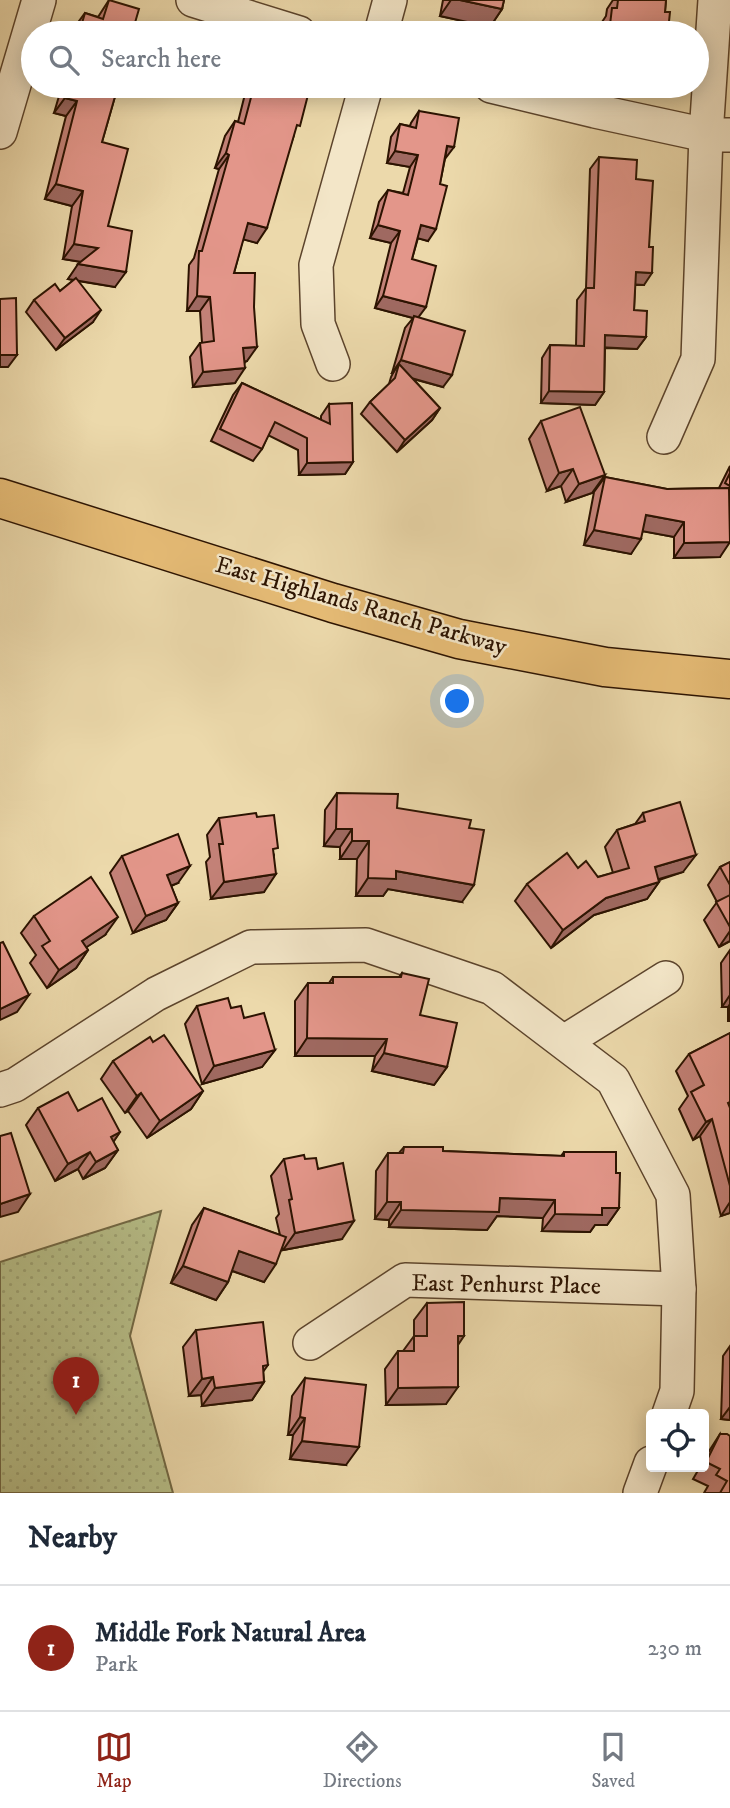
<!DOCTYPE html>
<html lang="en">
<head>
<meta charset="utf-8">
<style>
  body { margin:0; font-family:"IM FELL DW Pica",serif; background:#f6f6f7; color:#1f2937 }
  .controls { position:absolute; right:21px; bottom:21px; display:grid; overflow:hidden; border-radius:7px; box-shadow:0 4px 18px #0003 }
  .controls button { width:63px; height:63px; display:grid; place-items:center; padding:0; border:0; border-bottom:2px solid #e0e1e3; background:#fff; color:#1f2937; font:35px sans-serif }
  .you { position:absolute; left:458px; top:702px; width:24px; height:24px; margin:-18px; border:5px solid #fff; border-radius:50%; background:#1a73e8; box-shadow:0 0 0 10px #1a73e833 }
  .badge { display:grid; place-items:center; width:46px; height:46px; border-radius:50%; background:#8f2418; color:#fff; font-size:23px; font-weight:700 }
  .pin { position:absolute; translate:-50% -58px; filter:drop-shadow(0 2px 4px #0008) }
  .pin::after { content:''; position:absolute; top:37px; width:24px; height:21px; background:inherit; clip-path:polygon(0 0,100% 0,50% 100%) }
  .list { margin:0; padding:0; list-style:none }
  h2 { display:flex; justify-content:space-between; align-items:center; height:91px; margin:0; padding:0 28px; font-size:30px }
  h2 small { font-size:23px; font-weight:400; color:#747a83 }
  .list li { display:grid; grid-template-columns:46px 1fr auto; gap:21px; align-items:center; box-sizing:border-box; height:126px; padding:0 28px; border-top:2px solid #e0e1e3 }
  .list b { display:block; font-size:26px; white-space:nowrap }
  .list p { margin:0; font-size:23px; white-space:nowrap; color:#747a83 }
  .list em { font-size:23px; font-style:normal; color:#747a83 }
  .icon { flex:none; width:38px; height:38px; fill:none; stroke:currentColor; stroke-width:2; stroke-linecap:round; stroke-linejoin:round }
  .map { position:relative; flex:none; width:730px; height:1493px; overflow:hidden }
  .search { position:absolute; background:#fff; box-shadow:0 4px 18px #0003; left:21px; right:21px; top:21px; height:77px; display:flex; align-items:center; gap:18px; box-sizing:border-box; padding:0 24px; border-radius:38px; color:#747a83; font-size:26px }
  .sheet { height:217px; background:#fff }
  nav { display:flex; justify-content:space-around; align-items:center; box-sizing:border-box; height:98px; border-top:2px solid #e0e1e3; background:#fff; font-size:19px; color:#747a83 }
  nav a { display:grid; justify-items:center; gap:4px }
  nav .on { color:#8f2418 }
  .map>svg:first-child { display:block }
  .grass { fill:url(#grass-dots); stroke:#726945; stroke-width:2 }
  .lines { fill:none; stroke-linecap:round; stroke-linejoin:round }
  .minor-casing { stroke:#5c442c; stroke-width:36 }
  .major-casing { stroke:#2c1301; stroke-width:41 }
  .minor { stroke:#f3e6c8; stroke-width:33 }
  .major { stroke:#e6bc76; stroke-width:38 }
  .wall { fill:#c38177; stroke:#2c1301; stroke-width:2 }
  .shaded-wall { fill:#9f6961; stroke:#2c1301; stroke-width:2 }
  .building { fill:#e3968a; stroke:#2c1301; stroke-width:2 }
  .labels { text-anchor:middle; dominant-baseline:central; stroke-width:5; stroke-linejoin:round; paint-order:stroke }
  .street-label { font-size:24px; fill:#2c1301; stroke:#f3e6c8 }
</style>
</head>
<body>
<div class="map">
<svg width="730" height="1493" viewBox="0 0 730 1493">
  <defs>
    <pattern id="grass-dots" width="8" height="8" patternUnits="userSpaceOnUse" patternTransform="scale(1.75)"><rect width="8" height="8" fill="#b7bf89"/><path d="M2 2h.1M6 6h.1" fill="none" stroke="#9ea374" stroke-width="1.8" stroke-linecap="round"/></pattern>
  </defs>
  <rect width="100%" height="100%" fill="#ecd9ab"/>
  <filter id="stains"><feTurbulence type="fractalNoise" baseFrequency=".00286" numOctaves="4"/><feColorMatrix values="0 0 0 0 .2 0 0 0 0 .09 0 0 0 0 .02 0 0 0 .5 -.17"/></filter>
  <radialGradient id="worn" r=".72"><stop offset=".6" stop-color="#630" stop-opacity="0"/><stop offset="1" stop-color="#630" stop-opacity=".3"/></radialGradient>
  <path class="grass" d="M161 1211 130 1336 173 1493H0V1262Z"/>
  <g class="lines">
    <g class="minor-casing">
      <g id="minor">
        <path d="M193 0 299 33"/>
        <path d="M381 33 390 0"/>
        <path d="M491 86 595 111 706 135H730"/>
        <path d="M0 132 39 0"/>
        <path d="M333 364 318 324 316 265 366 86"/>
        <path d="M664 437 698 359 706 135 715 0"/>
        <path d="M564 1042 666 978"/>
        <path d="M0 1090 15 1085 156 994 251 947 366 945 492 988 613 1080 673 1195 679 1289 677 1391 669 1414"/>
        <path d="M310 1343 405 1280 679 1289"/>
        <path d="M640 1493 651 1463"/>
      </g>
    </g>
    <g class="major-casing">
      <path id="major" d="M0 498 333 603 459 639 605 667 730 679"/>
    </g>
    <use href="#minor" class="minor"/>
    <use href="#major" class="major"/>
  </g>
  <g class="wall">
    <path d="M109 0 132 33H73L74 28 85 13 98 17Z"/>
    <path d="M443 0H504L502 9 490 27 440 16Z"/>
    <path d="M613 0H666L665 12 666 33H599L600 25 606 16 607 9Z"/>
    <path d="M62 86H118L102 142 108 226 115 287 78 281 93 322 56 350 26 312 34 300 60 291 74 280 68 279 81 262 63 259 72 206 45 199 66 116 54 113Z"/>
    <path d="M247 86H295L294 135 257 243 243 239 234 273 247 361 245 362 235 383 193 387 190 357 200 343H202L200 311H187L189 265 194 258 219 169 215 168 225 136 235 121 238 122Z"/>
    <path d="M419 111 445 159 428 241 418 238 412 259 418 318 443 387 413 379 440 408 432 420 397 452 361 414 370 402 389 384 391 377 393 373H392L405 328 413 318 375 308 391 243 370 238 379 202 388 190 403 193 410 167 387 163 391 137 400 124 410 126 411 123Z"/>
    <path d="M599 157 636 179 644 285H635L634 310 646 337 637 349 605 348 604 392 595 405 541 403 542 358 550 345 576 346 577 300 586 288 590 169Z"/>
    <path d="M242 383 321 420V416L329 404 353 462 345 474 299 475 298 450 268 435 262 449 253 461 211 441 233 395Z"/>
    <path d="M541 421 592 493 566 502 561 486 547 491 529 439Z"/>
    <path d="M730 466V507L720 557 674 558V537L643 531 631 554 584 545 594 492 605 477 667 489 719 488Z"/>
    <path d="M337 793 397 808 462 902 388 889 383 896H356L357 859H340V847L324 846 325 810Z"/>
    <path d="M643 813 683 872 659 880V882L647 899 594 915 551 948 515 901 527 884 578 868 598 877 613 873 605 847 617 830 635 824Z"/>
    <path d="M257 817 274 855 264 892 211 899 206 862 210 857 207 835 219 818Z"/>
    <path d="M122 856 178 883 171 886 178 903 166 920 133 933 110 873Z"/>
    <path d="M730 862V941L719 947 704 920 717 902 708 885 720 867Z"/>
    <path d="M34 916 105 935 86 947 88 950 76 968 47 988 30 963 36 955 21 933Z"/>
    <path d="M730 950V1021H728V1007H722L721 963Z"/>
    <path d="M402 973 420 1015 447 1067 434 1085 372 1071 375 1056H295V1001L308 983H329L333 977H399Z"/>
    <path d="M197 1006 244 1018 275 1050 262 1067 202 1084 185 1024Z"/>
    <path d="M730 1033V1213L721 1216 700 1136 693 1140 679 1109 688 1096 676 1071 689 1054Z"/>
    <path d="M153 1042 203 1091 191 1109 147 1138 128 1111 125 1113 101 1079 113 1061Z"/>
    <path d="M38 1108 78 1111 120 1132 113 1142 118 1150 105 1168 83 1179 78 1169 55 1181 26 1125Z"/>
    <path d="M404 1147 443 1151 561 1156 564 1152 616 1173 619 1208 607 1225H595L590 1232 542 1231 543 1218 497 1216 487 1230 389 1227V1220L375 1219 376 1171 388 1153H399Z"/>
    <path d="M284 1159H305L318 1169 342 1239 283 1250 282 1247 264 1282 232 1271 228 1282 216 1300 171 1283 192 1225 204 1208 280 1235 276 1218 279 1214 271 1176Z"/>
    <path d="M427 1303 458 1345 446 1404 386 1405 385 1369 398 1351H403L414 1336V1320Z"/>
    <path d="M196 1330 268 1365 263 1372 264 1382 252 1400 202 1406 201 1395 189 1396 183 1347Z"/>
    <path d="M730 1346V1420L721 1419 723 1356Z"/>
    <path d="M305 1378 346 1465 290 1459 293 1435H288L292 1396Z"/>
    <path d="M720 1434 730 1493H704L708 1486 693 1479 700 1467H704V1459Z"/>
  </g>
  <g class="shaded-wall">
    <path d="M451 0H460L502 9 490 27 440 16Z"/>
    <path d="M653 29 668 31 666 33H650Z"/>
    <path d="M65 98 77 101 66 116 54 113Z"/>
    <path d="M447 146 454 147 445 159Z"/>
    <path d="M395 151 418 155 410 167 387 163Z"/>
    <path d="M226 153 229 155 219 169 215 168Z"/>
    <path d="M56 184 83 191 72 206 45 199Z"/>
    <path d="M248 223 267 228 257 243 238 238Z"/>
    <path d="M378 225 400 231 391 243 370 238Z"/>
    <path d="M421 225 436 229 428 241 413 237Z"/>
    <path d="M74 244 98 248 88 263 63 259Z"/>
    <path d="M78 264 126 272 115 287 68 279Z"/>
    <path d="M636 272 652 273 644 285 627 284Z"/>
    <path d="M197 296 210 297 200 311H187Z"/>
    <path d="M383 296 426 307 417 319 375 308Z"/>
    <path d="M101 310 93 322 56 350 65 338Z"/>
    <path d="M605 335 646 337 637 349 597 347Z"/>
    <path d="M257 347 247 361 233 363 243 348Z"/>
    <path d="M0 355H17L8 367H0Z"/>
    <path d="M401 360 452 375 443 387 397 374 399 364 393 373H392Z"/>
    <path d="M245 368 235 383 193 387 203 372Z"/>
    <path d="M549 391 604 392 595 405 541 403Z"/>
    <path d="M440 408 432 420 397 452 405 440Z"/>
    <path d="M353 462 345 474 299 475 307 463Z"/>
    <path d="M573 469 561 486 547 491 559 473Z"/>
    <path d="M605 475 592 493 566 502 579 484Z"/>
    <path d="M646 515 684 522 674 537 636 530Z"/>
    <path d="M594 530 641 539 631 554 584 545Z"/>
    <path d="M730 542 720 557 674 558 684 543Z"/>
    <path d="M336 829H352L340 847 324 846Z"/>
    <path d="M352 841H369L357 859H340Z"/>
    <path d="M696 855 683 872 642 884 655 867Z"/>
    <path d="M190 866 178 883 155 892 167 875Z"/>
    <path d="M396 871 474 885 462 902 388 889 383 896H356L368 878Z"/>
    <path d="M276 874 264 892 211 899 224 882Z"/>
    <path d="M659 882 647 899 594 915 551 948 563 930 606 898Z"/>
    <path d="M178 903 166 920 133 933 146 916Z"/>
    <path d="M118 917 105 935 70 958 82 941Z"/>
    <path d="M730 931V941L719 947Z"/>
    <path d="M88 950 76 968 47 988 59 970Z"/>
    <path d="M29 995 17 1012 0 1020V1009Z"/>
    <path d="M730 995V1004L728 1007H722Z"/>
    <path d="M307 1038 387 1039 375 1056H295Z"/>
    <path d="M275 1050 262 1067 202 1084 214 1066Z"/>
    <path d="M384 1053 447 1067 434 1085 372 1071Z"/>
    <path d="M203 1091 191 1109 147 1138 160 1121Z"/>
    <path d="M141 1093 128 1111 125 1113 137 1096Z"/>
    <path d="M712 1119 700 1136 693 1140 706 1122Z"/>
    <path d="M120 1132 108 1150 111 1137Z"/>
    <path d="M118 1150 105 1168 83 1179 96 1162Z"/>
    <path d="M90 1152 78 1169 55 1181 68 1164Z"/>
    <path d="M30 1194 18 1212 0 1217V1204Z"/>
    <path d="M500 1198 555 1200 543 1218 497 1216 487 1230 389 1227 401 1210Z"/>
    <path d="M387 1202H401L389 1220 375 1219Z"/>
    <path d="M730 1202V1213L721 1216Z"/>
    <path d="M602 1208H619L607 1225H595L590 1232 542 1231 555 1214Z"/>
    <path d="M354 1221 342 1239 283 1250 295 1233Z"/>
    <path d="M239 1251 276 1264 264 1282 227 1269Z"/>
    <path d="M183 1266 228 1282 216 1300 171 1283Z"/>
    <path d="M458 1336H464L452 1354Z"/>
    <path d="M213 1377 201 1395 189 1396 202 1379Z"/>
    <path d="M264 1382 252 1400 202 1406 215 1388Z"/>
    <path d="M458 1387 446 1404 386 1405 398 1388Z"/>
    <path d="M730 1407V1420L721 1419Z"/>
    <path d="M300 1417 305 1418 293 1435H288Z"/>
    <path d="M302 1441 359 1447 346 1465 290 1459Z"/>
  </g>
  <g class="building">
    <path d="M109 0 139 9 132 33H79L85 13 103 19Z"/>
    <path d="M460 0H504L502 9Z"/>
    <path d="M618 0H666L665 12H670L668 31 653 29 652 33H609L612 8H617Z"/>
    <path d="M68 86H118L102 142 128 149 108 226 132 231 126 272 78 264 98 248 74 244 83 191 56 184 77 101 65 98Z"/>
    <path d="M254 86H295V87L309 91 300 126 297 125 267 228 248 223 234 273H255L254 307 257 347 243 348 245 368 203 372 200 343 214 341 210 297 197 296 199 251H202L229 155 226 153 235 121 244 124Z"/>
    <path d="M419 111 459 118 454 147 447 146 440 184 447 186 436 229 421 225 412 259 436 266 426 307 383 296 400 231 378 225 388 190 408 195 418 155 395 151 400 124 416 128Z"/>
    <path d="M599 157 637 160 636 179 653 181 649 247H653L652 273 636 272 634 310 647 311 646 337 605 335 604 392 549 391 550 345 584 346 586 288H594Z"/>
    <path d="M76 278 101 310 65 338 34 300 55 284 60 291Z"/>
    <path d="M16 298 17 355H0V299Z"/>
    <path d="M414 316 465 331 452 375 401 360Z"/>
    <path d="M399 364 440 408 405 440 370 402 395 378Z"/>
    <path d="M242 383 330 424 329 404 352 403 353 462 307 463V438L275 422 262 449 220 429Z"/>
    <path d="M580 407 605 475 579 484 573 469 559 473 541 421Z"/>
    <path d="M730 473V486L725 483Z"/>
    <path d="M605 477 667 489 729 488 730 542 684 543V522L646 515 641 539 594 530Z"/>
    <path d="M337 793 398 794 397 808 471 820 469 828 484 830 474 885 396 871V879L368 878 369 841H352V829H336Z"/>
    <path d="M680 802 696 855 655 867 659 882 606 898 563 930 527 884 567 853 578 868 586 861 598 877 629 868 617 830 645 821 643 813Z"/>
    <path d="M256 813 257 817 274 815 278 848 273 849 276 874 224 882 219 844H223L219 818Z"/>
    <path d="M178 834 190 866 167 875 178 903 146 916 122 856Z"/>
    <path d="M730 862V885L720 867Z"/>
    <path d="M91 877 118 917 82 941 88 950 59 970 42 946 50 941 34 916Z"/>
    <path d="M730 895V927L716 902Z"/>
    <path d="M3 942 29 995 0 1009V943Z"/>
    <path d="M402 973 429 979 420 1015 457 1023 447 1067 384 1053 387 1039 307 1038 308 983H333V977H401Z"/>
    <path d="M228 998 231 1008 241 1006 244 1018 264 1013 275 1050 214 1066 197 1006Z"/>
    <path d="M730 1033V1102L728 1103 730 1108V1186L712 1119 706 1122 691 1092 704 1085 689 1054Z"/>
    <path d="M164 1035 203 1091 160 1121 141 1093 137 1096 113 1061 150 1037 153 1042Z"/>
    <path d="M68 1092 78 1111 102 1098 120 1132 111 1137 118 1150 96 1162 90 1152 68 1164 38 1108Z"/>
    <path d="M11 1133 30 1194 0 1204V1136Z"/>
    <path d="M404 1147H443V1151L564 1156V1152H616V1173H620L619 1208H602V1215L555 1214V1200L500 1198 499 1212 401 1210V1202H387L388 1153H403Z"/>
    <path d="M304 1155 305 1159 316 1158 318 1169 343 1163 354 1221 295 1233 289 1200 292 1199 284 1159Z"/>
    <path d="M204 1208 286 1237 276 1264 239 1251 228 1282 183 1266Z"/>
    <path d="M464 1302V1336H458V1387L398 1388V1351H414V1336H427V1303Z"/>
    <path d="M263 1322 268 1365 263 1366 264 1382 215 1388 213 1377 202 1379 196 1330Z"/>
    <path d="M305 1378 366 1385 359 1447 302 1441 305 1418 300 1417Z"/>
    <path d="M720 1434H727L730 1436V1493H720L727 1481 716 1475 720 1469 706 1462Z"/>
  </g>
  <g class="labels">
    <g class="street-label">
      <text transform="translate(361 606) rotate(16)">East Highlands Ranch Parkway</text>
      <text transform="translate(506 1285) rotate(1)">East Penhurst Place</text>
    </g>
  </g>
  <rect width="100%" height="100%" filter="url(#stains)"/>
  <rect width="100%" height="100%" fill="url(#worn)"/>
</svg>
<div class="controls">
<button><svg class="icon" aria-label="locate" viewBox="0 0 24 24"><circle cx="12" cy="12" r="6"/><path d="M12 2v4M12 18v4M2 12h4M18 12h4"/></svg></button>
</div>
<div class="you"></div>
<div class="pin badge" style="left:76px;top:1415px">1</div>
<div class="search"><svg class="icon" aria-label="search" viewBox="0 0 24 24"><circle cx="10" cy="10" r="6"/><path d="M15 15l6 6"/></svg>Search here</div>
</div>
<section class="sheet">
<h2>Nearby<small></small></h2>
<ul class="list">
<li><span class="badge">1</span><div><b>Middle Fork Natural Area</b><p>Park</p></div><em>230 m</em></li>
</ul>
</section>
<nav>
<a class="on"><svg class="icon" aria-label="map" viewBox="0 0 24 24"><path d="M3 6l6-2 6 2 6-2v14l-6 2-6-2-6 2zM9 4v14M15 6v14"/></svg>Map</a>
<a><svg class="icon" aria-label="directions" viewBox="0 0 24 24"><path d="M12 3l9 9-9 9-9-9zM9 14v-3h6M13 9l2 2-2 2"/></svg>Directions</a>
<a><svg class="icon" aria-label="saved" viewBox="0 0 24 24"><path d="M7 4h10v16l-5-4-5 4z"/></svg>Saved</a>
</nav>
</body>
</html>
